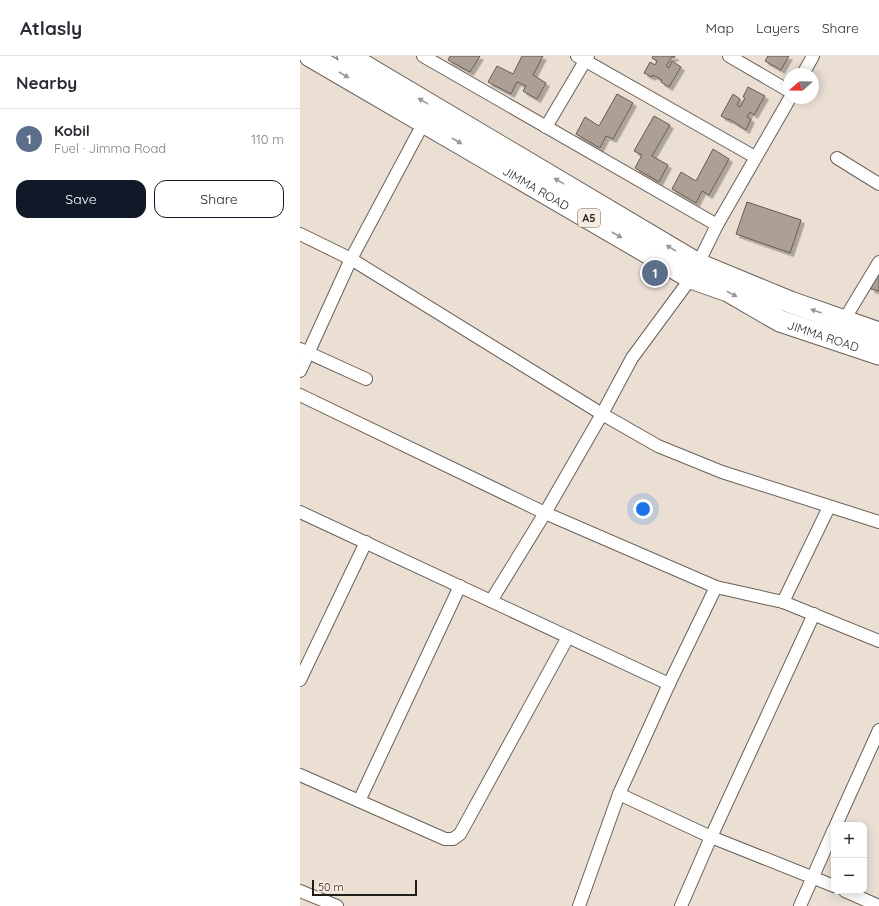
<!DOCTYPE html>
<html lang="en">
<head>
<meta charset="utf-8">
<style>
  body { margin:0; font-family:Quicksand,sans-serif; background:#f7f7f7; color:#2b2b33 }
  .controls { position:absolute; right:12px; bottom:12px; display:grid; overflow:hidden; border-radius:8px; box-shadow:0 2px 10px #0003 }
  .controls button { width:36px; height:36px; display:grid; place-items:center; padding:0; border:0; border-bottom:1px solid #e1e1e2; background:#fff; color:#2b2b33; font:20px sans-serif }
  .compass { position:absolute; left:483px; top:12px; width:36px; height:36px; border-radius:50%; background:#fff; box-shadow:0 2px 10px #0003; rotate:250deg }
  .scale { position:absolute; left:12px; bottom:10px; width:105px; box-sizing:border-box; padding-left:4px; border:2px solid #211d19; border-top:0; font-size:11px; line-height:14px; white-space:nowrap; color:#211d19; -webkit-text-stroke:3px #f8ece1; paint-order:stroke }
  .you { position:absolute; left:343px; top:453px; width:14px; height:14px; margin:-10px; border:3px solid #fff; border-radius:50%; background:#1a73e8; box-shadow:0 0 0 6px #1a73e833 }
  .badge { display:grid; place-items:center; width:26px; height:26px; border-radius:50%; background:#111827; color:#fff; font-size:13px; font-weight:700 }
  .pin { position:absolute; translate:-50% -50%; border:2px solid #fff; box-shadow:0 1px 4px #0006 }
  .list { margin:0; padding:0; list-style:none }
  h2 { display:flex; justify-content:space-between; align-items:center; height:52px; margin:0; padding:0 16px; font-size:17px }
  h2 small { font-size:13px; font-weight:400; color:#7c7c81 }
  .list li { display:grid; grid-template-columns:26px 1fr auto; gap:12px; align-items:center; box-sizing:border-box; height:60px; padding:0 16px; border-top:1px solid #e1e1e2 }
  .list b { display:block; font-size:15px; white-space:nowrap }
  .list p { margin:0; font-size:13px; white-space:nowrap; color:#7c7c81 }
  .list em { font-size:13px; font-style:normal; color:#7c7c81 }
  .actions { display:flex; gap:8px; padding:12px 16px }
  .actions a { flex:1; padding:9px 0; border:1px solid #111827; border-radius:12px; text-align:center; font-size:14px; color:#111827 }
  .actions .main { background:#111827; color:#fff }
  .map { position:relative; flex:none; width:579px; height:850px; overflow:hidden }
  header { display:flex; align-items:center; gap:24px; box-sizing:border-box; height:56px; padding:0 20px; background:#fff; border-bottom:1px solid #e1e1e2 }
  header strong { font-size:19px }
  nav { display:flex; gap:22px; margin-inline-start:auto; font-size:14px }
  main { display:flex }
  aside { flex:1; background:#fff }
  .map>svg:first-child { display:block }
  .building { fill:#aca096; stroke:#645a51; filter:url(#shadow) }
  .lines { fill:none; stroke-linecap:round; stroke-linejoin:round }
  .street-casing { stroke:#6a6057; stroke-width:14 }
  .highway-casing { stroke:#6a6057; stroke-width:23 }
  .street { stroke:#fff; stroke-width:12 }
  .highway { stroke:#fff; stroke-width:21 }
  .oneway { fill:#9b9998 }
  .labels { text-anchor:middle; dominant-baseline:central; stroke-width:4; stroke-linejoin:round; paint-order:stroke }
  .shield { fill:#f8ece1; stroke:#625b55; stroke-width:1 }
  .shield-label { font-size:11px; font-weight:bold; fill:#211d19 }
  .street-label { font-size:12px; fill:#211d19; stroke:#f8ece1 }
</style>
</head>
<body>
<header>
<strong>Atlasly</strong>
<nav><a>Map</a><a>Layers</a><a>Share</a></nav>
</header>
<main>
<aside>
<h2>Nearby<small></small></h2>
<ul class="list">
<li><span class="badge" style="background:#5c6f8a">1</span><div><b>Kobil</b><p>Fuel · Jimma Road</p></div><em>110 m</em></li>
</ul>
<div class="actions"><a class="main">Save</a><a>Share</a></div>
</aside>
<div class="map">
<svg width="579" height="850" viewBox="0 0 579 850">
  <defs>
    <filter id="shadow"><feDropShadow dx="3.5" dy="3.5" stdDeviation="0" flood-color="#0004"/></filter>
  </defs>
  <rect width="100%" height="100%" fill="#ebdfd4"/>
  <g class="building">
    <path d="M150 0H180L170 16 148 4Z"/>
    <path d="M222 0H243L233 19 246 27 237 43 223 35 226 30 217 26 211 38 188 26 197 10 213 18Z"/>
    <path d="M353 0H375L374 2 372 1 366 10 369 12 372 5 381 11 369 31 361 26 362 24 353 19 352 21 344 17 350 6 355 9 357 5 352 2Z"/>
    <path d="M468 0H489L481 14 465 5Z"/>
    <path d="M448 31 465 40 454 59 450 56 447 61 451 63 446 74 429 63V64L421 60 433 38 440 43 437 49 440 51 445 42 443 41Z"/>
    <path d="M317 38 333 47 313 83 306 80 300 92 276 78 285 61 299 70Z"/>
    <path d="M354 60 370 69 352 100 368 109 359 126 335 112 342 99 334 95Z"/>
    <path d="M413 93 429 103 409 139 402 135 396 147 372 133 381 116 396 125Z"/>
    <path d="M447 146 501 164 490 197 436 178Z"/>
    <path d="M577 210H579V235L571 233Z"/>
  </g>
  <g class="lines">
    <g class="street-casing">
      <g id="street">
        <path d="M123 0 417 169"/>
        <path d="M277 0 455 101"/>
        <path d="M429 0 489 35"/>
        <path d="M503 18 513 0"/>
        <path d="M246 71 288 0"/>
        <path d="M537 102 579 128"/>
        <path d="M0 178 51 203 302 358 358 390 422 416 579 466"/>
        <path d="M541 269 579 206"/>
        <path d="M0 293 66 323"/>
        <path d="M0 315 51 203 124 66"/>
        <path d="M0 339 245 457 416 531 483 546 579 585"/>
        <path d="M0 456 369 628"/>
        <path d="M191 545 245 457 302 358 332 302 391 222 417 169 490 42"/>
        <path d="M483 546 529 451"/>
        <path d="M0 624 66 486"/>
        <path d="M0 719 145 783H153L160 778 268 581"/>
        <path d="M319 738 411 781 534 830"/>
        <path d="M59 745 160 530"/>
        <path d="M536 769 579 674"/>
        <path d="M0 835 37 850"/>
        <path d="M545 835 579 850"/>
        <path d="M279 850 319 738 369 628 416 531"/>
        <path d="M381 850 411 781 514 558"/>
        <path d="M500 850 534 773"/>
      </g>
    </g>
    <g class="highway-casing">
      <g id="highway">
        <path id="s1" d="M10 0 391 222 428 235 480 265 579 298"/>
        <path d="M48 0 398 208 490 246 579 277"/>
      </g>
    </g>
    <use href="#street" class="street"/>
    <use href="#highway" class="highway"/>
  </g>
  <defs><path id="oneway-solid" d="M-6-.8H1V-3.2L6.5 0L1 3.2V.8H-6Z"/></defs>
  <g class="oneway">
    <use href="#oneway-solid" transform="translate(44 19) rotate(30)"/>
    <use href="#oneway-solid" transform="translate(123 45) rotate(-149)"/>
    <use href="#oneway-solid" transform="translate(157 85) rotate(30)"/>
    <use href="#oneway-solid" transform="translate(259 125) rotate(-149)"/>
    <use href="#oneway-solid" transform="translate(317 179) rotate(30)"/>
    <use href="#oneway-solid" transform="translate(371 192) rotate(-149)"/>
    <use href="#oneway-solid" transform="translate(432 238) rotate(28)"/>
    <use href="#oneway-solid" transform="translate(516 255) rotate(-161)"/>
  </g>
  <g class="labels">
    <rect class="shield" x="278" y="153" width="22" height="18" rx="3"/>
    <g class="shield-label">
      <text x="289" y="162">A5</text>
    </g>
    <g class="street-label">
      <text stroke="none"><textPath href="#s1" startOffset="262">JIMMA ROAD</textPath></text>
      <text stroke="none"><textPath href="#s1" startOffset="586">JIMMA ROAD</textPath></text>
    </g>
  </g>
</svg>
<div class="controls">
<button>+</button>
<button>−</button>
</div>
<svg class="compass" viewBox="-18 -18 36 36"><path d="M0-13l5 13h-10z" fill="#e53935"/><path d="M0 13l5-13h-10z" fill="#7c7c81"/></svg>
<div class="scale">50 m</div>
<div class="you"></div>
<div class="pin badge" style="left:355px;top:217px;background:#5c6f8a">1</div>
</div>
</main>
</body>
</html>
